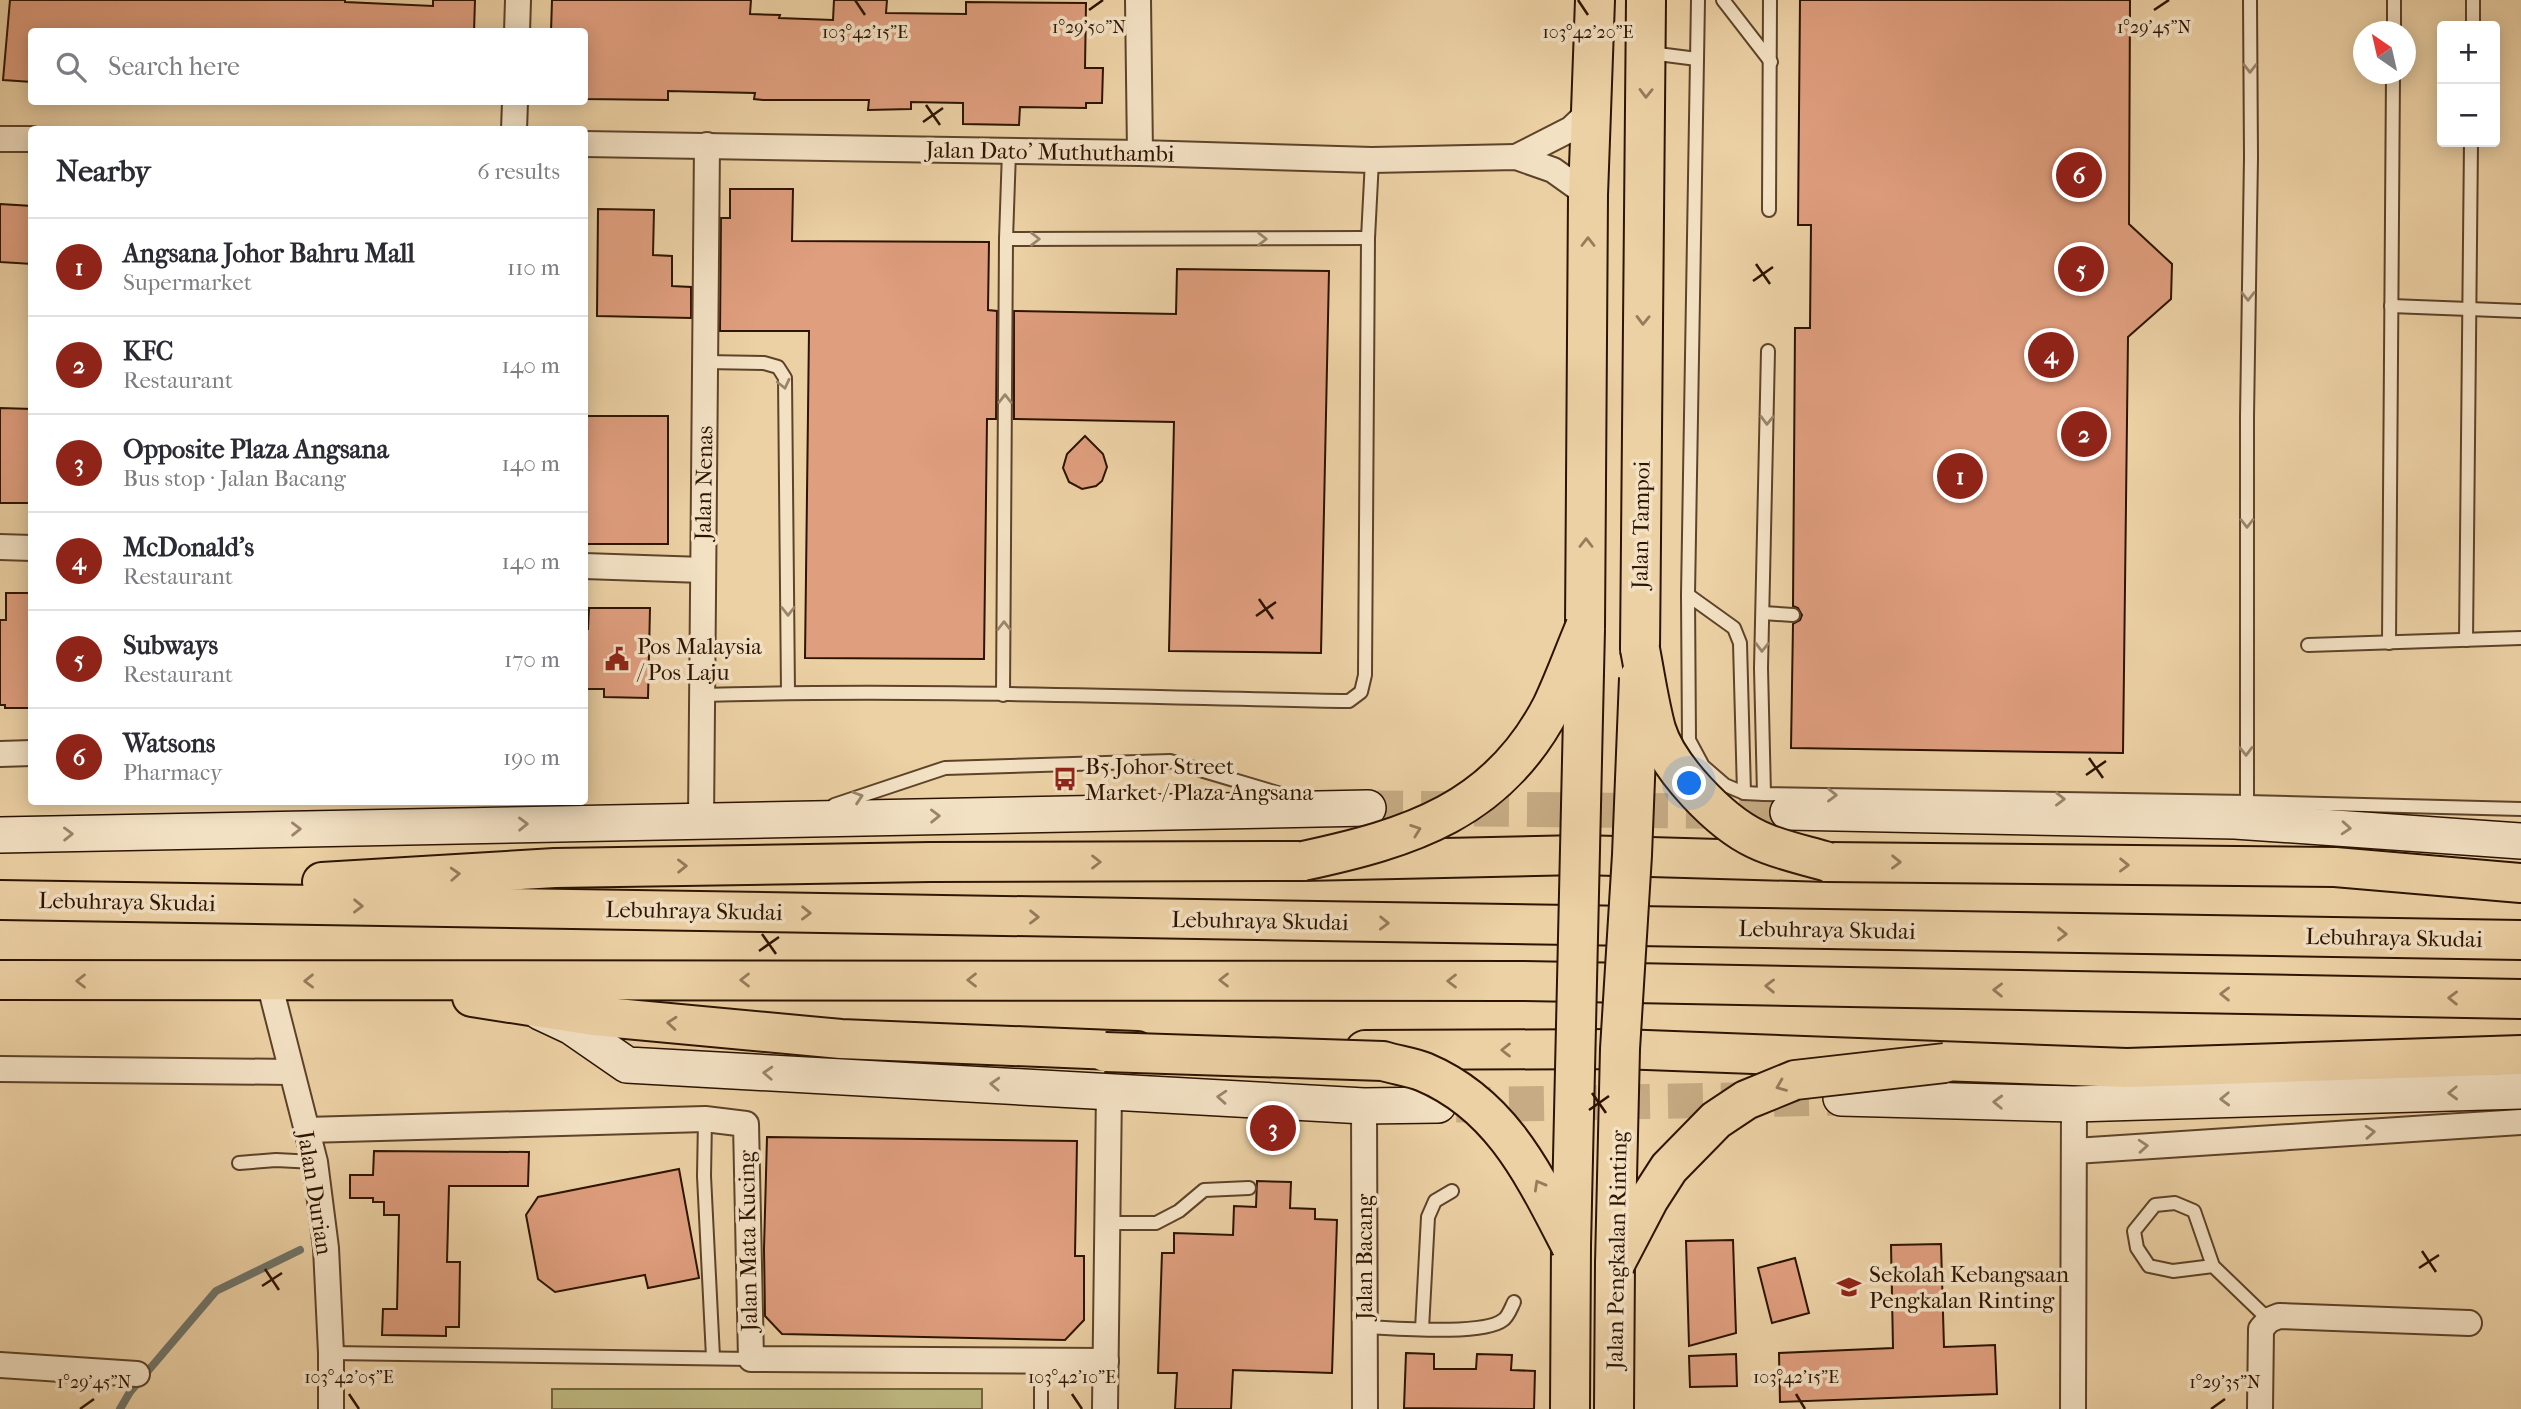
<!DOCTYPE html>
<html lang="en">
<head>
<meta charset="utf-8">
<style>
  body { margin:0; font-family:"IM FELL French Canon",serif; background:#f7f7f7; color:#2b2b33 }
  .controls { position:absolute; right:21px; top:21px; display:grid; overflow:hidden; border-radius:7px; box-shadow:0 4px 18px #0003 }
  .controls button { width:63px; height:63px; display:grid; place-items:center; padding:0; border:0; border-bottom:2px solid #e1e1e2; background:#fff; color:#2b2b33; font:35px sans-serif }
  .compass { position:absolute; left:2353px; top:21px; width:63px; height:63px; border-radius:50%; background:#fff; box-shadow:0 4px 18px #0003; rotate:326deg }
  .you { position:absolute; left:1690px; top:784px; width:24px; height:24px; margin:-18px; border:5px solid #fff; border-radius:50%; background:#1a73e8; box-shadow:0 0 0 10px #1a73e833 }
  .badge { display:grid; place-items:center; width:46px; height:46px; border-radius:50%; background:#8f2418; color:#fff; font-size:23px; font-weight:700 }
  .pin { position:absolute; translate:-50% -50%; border:4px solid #fff; box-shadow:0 2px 7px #0006 }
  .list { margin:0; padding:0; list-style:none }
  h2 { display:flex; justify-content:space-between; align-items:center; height:91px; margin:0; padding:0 28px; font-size:30px }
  h2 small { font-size:23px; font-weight:400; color:#7c7c81 }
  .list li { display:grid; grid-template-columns:46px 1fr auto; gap:21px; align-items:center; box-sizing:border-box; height:98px; padding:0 28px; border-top:2px solid #e1e1e2 }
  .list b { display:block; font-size:26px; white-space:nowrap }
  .list p { margin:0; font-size:23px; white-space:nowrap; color:#7c7c81 }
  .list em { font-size:23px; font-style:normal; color:#7c7c81 }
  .icon { flex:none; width:38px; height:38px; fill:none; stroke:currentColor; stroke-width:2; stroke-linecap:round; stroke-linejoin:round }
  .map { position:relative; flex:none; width:2521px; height:1409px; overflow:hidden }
  .search { position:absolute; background:#fff; box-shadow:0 4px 18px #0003; left:28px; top:28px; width:560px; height:77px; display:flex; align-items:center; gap:18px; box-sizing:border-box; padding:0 24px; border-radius:7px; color:#7c7c81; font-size:26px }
  .panel { position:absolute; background:#fff; box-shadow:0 4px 18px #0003; left:28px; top:126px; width:560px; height:679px; border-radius:7px }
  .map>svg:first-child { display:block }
  .green { fill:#bfb981; stroke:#766640; stroke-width:2 }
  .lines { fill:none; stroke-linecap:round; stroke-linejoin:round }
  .stream { stroke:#70756a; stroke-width:8 }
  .building { fill:#df9e7e; stroke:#2d1400; stroke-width:2 }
  .secondary-tunnel { stroke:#c6ab84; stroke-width:35; stroke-dasharray:35 18; stroke-linecap:butt }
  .lane-casing { stroke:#5d4329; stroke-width:16 }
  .street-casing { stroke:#5d4329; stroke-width:28 }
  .secondary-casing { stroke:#2d1400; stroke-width:38 }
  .primary-casing { stroke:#2d1400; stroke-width:42 }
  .highway-casing { stroke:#2d1400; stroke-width:42 }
  .lane { stroke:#f3e1c4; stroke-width:12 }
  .street { stroke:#f3e1c4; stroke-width:24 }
  .secondary { stroke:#f3e1c4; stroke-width:35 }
  .primary { stroke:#ecd1a5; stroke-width:38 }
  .highway { stroke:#ecd1a5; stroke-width:38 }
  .primary-bridge-casing { stroke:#2d1400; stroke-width:42; stroke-linecap:butt }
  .highway-bridge-casing { stroke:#2d1400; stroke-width:42; stroke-linecap:butt }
  .primary-bridge { stroke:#ecd1a5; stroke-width:38 }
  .highway-bridge { stroke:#ecd1a5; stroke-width:38 }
  .oneway { stroke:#9a856c }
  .oneway2 { stroke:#967c5b }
  .ticks { fill:none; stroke:#2d1400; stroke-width:2.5 }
  .labels { text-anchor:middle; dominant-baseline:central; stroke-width:7; stroke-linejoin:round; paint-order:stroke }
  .street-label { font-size:23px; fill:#2d1400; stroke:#f3e1c4 }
  .poi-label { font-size:23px; fill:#2d1400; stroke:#f3e1c4; text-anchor:start }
  .ticks-label { font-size:18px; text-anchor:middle; fill:#2d1400; stroke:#f3e1c4; stroke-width:7; stroke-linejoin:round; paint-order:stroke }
</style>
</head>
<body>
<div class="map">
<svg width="2521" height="1409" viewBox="0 0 2521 1409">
  <rect width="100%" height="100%" fill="#ecd1a5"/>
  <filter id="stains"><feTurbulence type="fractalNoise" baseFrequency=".00286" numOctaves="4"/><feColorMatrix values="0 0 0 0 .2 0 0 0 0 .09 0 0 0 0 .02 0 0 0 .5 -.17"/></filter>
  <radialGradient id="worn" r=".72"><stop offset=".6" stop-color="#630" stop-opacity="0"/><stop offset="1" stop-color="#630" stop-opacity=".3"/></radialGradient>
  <rect class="green" x="552" y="1389" width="430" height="20"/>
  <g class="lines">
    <path class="stream" d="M120 1409 130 1392 216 1291 300 1250"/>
  </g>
  <g class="building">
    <path d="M10 0H345V2L433 6V0H475L474 32H32V82L3 80Z"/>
    <path d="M552 0H751L750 14 780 15 779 18 833 20 834 0H887L886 13 966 14V2L1086 3 1085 68H1103L1102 103H1086V108L1020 107 1019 125 963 124V103L911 102V109L868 110 869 100H763L754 99 755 93 668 91V100L584 99V32H551Z"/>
    <path d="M1800 0H2130L2129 224 2172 264 2171 299 2128 337 2123 753 1791 748 1793 624 1800 620 1802 615 1798 608 1793 606 1795 328H1810L1811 225H1798Z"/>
    <path d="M730 189H793L792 241 989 242 988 310 997 311 996 419H987L984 659 805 658 809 331H720L721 218H730Z"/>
    <path d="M0 204 32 206V264L0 262Z"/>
    <path d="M598 209 654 210 653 255 672 256V286L691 287V318L597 316Z"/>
    <path d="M1177 269 1329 271 1321 653 1169 651 1174 422 1014 419V311L1176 314Z"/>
    <path d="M0 408 32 409V503H0Z"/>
    <rect x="584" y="416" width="84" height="128"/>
    <path d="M1085 436 1103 454 1107 467 1102 481 1096 486 1082 489 1069 482 1063 468 1067 454Z"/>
    <path d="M6 593H32V708H5V705H0V620H6Z"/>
    <path d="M589 608H650L648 698 604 697V689H584V629H588Z"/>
    <path d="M767 1137 1077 1141 1075 1256H1084V1320L1065 1340 782 1334 765 1316 764 1249Z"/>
    <path d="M374 1151 529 1152 528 1186H449L447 1262H460L459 1327H446V1336L382 1335 383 1309H397L399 1215H384V1202H373V1198H350V1175H373Z"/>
    <path d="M679 1169 699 1278 648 1288 645 1275 555 1292 538 1279 526 1215 538 1197Z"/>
    <path d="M1257 1181 1291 1182 1290 1208 1315 1209V1219L1337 1220 1332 1373 1233 1370 1231 1409H1175L1177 1373H1158L1162 1253H1174V1233L1233 1235 1234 1206 1256 1207Z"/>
    <path d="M1733 1240 1736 1333 1689 1346 1686 1241Z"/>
    <path d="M1941 1244 1944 1347 1995 1345 1997 1394 1780 1402 1779 1353 1893 1348 1891 1245Z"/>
    <path d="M1795 1258 1809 1313 1772 1323 1758 1268Z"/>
    <path d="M1406 1353 1434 1354V1369H1476L1477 1354 1512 1355 1511 1370 1535 1371 1534 1409 1404 1408Z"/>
    <path d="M1736 1354 1737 1386 1690 1387 1689 1356Z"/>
  </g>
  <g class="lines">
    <g class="secondary-tunnel">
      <path d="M1368 808 1788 812"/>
      <path d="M1456 1105 1841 1098"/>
    </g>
    <g class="lane-casing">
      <g id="lane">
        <path d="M1698 0 1688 595 1689 740 1703 766 1725 785 1744 793 1764 794 2247 802 2521 809"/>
        <path d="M1723 0 1771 62"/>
        <path d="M2473 26V0"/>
        <path d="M2394 32V0"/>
        <path d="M1650 53 1697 59"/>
        <path d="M1009 151 1006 239 1368 238"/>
        <path d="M1769 210 1770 0"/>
        <path d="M2391 306 2521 311"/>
        <path d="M705 362 764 363 778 367 785 378 788 693"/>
        <path d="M1688 595 1734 628 1740 643 1744 793"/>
        <path d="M1763 613 1793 615"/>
        <path d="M2466 640 2471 142"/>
        <path d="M2389 643 2393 74"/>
        <path d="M2308 645 2521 638"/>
        <path d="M702 695C917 689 1133 697 1349 701L1361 692 1365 675 1368 238 1372 160"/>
        <path d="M1003 695 1006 239"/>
        <path d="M1764 794 1761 668 1768 351"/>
        <path d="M2247 802V417L2251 157 2250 0"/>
        <path d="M834 805 945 768 1170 761 1291 797"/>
        <path d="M705 1119 704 1176 713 1357"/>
        <path d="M239 1163 276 1160 315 1162"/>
        <path d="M1107 1223H1156L1179 1211 1204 1190 1249 1188"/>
        <path d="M2213 1266 2173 1271 2149 1266 2137 1248 2134 1231 2155 1205 2175 1203 2194 1211 2213 1266 2269 1320"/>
        <path d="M1364 1327C1392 1328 1483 1336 1503 1320 1508 1317 1511 1308 1514 1302"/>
        <path d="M1422 1329 1428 1217 1435 1201 1452 1191"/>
        <path d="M331 1353 751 1359"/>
        <path d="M1041 1360V1409"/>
      </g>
    </g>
    <g class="street-casing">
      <g id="street">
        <path d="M1138 0 1140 153"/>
        <path d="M517 32 518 0"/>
        <path d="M514 130 515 102"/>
        <path d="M0 139H32"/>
        <path d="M584 144 1140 153 1372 160 1516 157 1553 170 1588 195"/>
        <path d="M1516 157 1571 129 1591 110"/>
        <path d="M0 547 32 548"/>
        <path d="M584 566 703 570"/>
        <path d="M0 754 32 753"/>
        <path d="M701 821 707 145"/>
        <path d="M269 982 315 1162 326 1248 331 1353V1409"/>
        <path d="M0 1069 291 1072"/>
        <path d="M1364 1106 1365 1409"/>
        <path d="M306 1130 705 1119 746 1124 751 1359 1106 1361"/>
        <path d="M2075 1151 2521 1122"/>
        <path d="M0 1365 137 1374"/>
        <path d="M1105 1409 1109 1090"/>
        <path d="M2073 1409 2074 1104"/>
        <path d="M2260 1409 2261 1329 2269 1320 2279 1316 2469 1323"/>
      </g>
    </g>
    <g class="secondary-casing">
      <g id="secondary">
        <path d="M1788 812 2235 821 2521 841"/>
        <path d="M0 835 1368 808"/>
        <path d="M540 1012 572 1027 627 1065 1364 1106 1438 1105"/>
        <path d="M1841 1098 2074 1104 2521 1091"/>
      </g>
    </g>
    <g class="primary-casing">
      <g id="primary">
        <path d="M1585 627 1588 195 1595 0"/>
        <path d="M1640 649 1646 0"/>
        <path d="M1570 1409 1571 1246"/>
        <path d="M1614 1409 1615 1264"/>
      </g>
    </g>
    <g class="highway-casing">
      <g id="highway">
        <path d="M322 882 555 868 930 862 1303 861 1581 855 1828 862 2335 867 2521 883"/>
        <path d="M0 900 2521 940"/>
        <path d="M0 980 1520 981 2521 999"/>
        <path d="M472 997 594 1016 841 1039 1137 1051"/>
        <path d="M1365 1050 1620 1049 2127 1068 2521 1055"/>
      </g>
    </g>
    <use href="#lane" class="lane"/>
    <use href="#street" class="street"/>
    <use href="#secondary" class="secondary"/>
    <use href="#primary" class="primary"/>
    <use href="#highway" class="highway"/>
    <g class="primary-bridge-casing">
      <g id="primary-bridge">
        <path d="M1571 1246 1585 629"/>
        <path d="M1615 1264 1620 1049 1632 855 1639 678"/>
      </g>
    </g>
    <g class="highway-bridge-casing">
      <g id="highway-bridge">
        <path d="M1640 649C1645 675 1649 703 1656 729 1668 768 1720 822 1756 839 1778 850 1805 855 1828 862"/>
        <path d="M1303 861C1410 838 1498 811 1552 706 1564 681 1574 653 1585 627"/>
        <path d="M1105 1052 1383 1061C1396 1065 1412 1067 1424 1072 1502 1105 1534 1175 1571 1246"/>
        <path d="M1615 1264 1649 1199 1669 1168 1716 1120 1746 1100 1795 1080 1945 1063"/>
      </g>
    </g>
    <use href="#primary-bridge" class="primary-bridge"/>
    <use href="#highway-bridge" class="highway-bridge"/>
  </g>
  <defs><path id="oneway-chevron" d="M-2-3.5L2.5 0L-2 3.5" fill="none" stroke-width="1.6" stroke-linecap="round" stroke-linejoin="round" transform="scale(1.75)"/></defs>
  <g class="oneway">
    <use href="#oneway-chevron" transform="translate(2250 68) rotate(90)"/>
    <use href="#oneway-chevron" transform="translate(1035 239)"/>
    <use href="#oneway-chevron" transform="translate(1262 239)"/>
    <use href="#oneway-chevron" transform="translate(2248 296) rotate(90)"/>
    <use href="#oneway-chevron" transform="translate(784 384) rotate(77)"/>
    <use href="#oneway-chevron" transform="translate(1005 399) rotate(-90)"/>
    <use href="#oneway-chevron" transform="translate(1767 420) rotate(91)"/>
    <use href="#oneway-chevron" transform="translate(2247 523) rotate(90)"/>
    <use href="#oneway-chevron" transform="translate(788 611) rotate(90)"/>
    <use href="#oneway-chevron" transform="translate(1004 626) rotate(-90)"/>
    <use href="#oneway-chevron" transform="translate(1762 647) rotate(91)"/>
    <use href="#oneway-chevron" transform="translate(2246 751) rotate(89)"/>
    <use href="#oneway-chevron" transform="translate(1832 795) rotate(1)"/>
    <use href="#oneway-chevron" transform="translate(858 797) rotate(-18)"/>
    <use href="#oneway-chevron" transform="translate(2060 799) rotate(1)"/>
    <use href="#oneway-chevron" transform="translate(935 816) rotate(-1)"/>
    <use href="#oneway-chevron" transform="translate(523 824) rotate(-1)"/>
    <use href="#oneway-chevron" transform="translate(2346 828) rotate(4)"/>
    <use href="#oneway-chevron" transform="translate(296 829) rotate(-1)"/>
    <use href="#oneway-chevron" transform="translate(68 834) rotate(-1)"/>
    <use href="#oneway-chevron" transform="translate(768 1073) rotate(-177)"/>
    <use href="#oneway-chevron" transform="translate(995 1084) rotate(-177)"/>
    <use href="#oneway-chevron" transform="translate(2453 1093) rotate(178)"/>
    <use href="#oneway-chevron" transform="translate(1222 1097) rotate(-176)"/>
    <use href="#oneway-chevron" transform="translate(2225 1099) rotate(178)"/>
    <use href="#oneway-chevron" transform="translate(1998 1102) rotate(-178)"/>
    <use href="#oneway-chevron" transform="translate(2370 1132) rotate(-4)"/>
    <use href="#oneway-chevron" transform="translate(2143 1146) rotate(-4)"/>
  </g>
  <g class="oneway2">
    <use href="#oneway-chevron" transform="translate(1646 93) rotate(91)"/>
    <use href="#oneway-chevron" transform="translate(1588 242) rotate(-90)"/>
    <use href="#oneway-chevron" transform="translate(1643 320) rotate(91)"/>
    <use href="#oneway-chevron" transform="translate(1586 543) rotate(-90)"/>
    <use href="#oneway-chevron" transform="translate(1416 830) rotate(-20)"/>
    <use href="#oneway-chevron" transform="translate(1096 862)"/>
    <use href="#oneway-chevron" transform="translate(1896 862) rotate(1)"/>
    <use href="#oneway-chevron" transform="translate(2124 865) rotate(1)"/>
    <use href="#oneway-chevron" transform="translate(682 866) rotate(-1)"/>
    <use href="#oneway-chevron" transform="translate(455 874) rotate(-3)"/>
    <use href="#oneway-chevron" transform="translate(358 906) rotate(1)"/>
    <use href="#oneway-chevron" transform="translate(806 913) rotate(1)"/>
    <use href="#oneway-chevron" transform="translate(1034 917) rotate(1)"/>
    <use href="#oneway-chevron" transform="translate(1384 923) rotate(1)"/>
    <use href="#oneway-chevron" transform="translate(2062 934) rotate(1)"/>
    <use href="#oneway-chevron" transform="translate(745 980) rotate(-180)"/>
    <use href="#oneway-chevron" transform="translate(972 980) rotate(-180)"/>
    <use href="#oneway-chevron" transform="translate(1224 980) rotate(-180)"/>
    <use href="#oneway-chevron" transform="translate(81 981) rotate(-180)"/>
    <use href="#oneway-chevron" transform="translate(309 981) rotate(179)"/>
    <use href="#oneway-chevron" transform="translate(1452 981) rotate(-180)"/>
    <use href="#oneway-chevron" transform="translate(1770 986) rotate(-179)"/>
    <use href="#oneway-chevron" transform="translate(1998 990) rotate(-179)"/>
    <use href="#oneway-chevron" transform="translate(2225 994) rotate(-179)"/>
    <use href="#oneway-chevron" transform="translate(2453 998) rotate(-179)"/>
    <use href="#oneway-chevron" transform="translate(672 1023) rotate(-175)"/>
    <use href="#oneway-chevron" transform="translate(1506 1050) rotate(180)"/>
    <use href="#oneway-chevron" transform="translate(1781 1086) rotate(158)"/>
    <use href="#oneway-chevron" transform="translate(1539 1185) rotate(-119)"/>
  </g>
  <path class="ticks" d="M855 0 865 15M1578 0 1588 15M1089 10 1103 0M2154 10 2169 0M926 105 940 125M923 122 943 108M1756 264 1770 284M1753 281 1773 267M1259 599 1273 619M1256 616 1276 602M2089 758 2103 778M2086 775 2106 761M762 934 776 954M759 951 779 937M1592 1093 1606 1113M1589 1110 1609 1096M2422 1251 2436 1272M2419 1268 2439 1255M265 1269 279 1290M262 1286 282 1273M349 1394 359 1409M1072 1394 1082 1409M1796 1394 1805 1409M80 1409 94 1399M2211 1409 2225 1399"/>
  <defs>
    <g id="civic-bare" transform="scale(1.89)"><path d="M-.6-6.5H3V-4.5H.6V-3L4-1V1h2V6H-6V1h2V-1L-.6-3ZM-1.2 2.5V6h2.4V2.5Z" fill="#8f2418" stroke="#f3e1c4" stroke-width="2.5" paint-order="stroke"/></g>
    <g id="bus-bare" transform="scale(1.89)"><path d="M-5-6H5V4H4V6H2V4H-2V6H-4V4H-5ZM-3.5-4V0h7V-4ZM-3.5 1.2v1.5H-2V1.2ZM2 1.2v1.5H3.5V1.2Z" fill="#8f2418" stroke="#f3e1c4" stroke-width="2.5" paint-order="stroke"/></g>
    <g id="school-bare" transform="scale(1.89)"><path d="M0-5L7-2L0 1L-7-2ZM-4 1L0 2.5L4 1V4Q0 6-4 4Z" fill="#8f2418" stroke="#f3e1c4" stroke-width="2.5" paint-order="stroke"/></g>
  </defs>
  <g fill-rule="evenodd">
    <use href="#civic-bare" x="617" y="659"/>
    <use href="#bus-bare" x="1065" y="779"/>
    <use href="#school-bare" x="1849" y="1287"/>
  </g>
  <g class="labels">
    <g class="street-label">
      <text transform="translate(1050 152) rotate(1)">Jalan Dato' Muthuthambi</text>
      <text transform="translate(704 483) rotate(-89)">Jalan Nenas</text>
      <text transform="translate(1641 525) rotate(-89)">Jalan Tampoi</text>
      <text transform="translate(127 902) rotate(1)">Lebuhraya Skudai</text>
      <text transform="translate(694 911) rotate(1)">Lebuhraya Skudai</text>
      <text transform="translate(1260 921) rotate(1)">Lebuhraya Skudai</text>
      <text transform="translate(1827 930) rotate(1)">Lebuhraya Skudai</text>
      <text transform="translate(2394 938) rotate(1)">Lebuhraya Skudai</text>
      <text transform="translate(315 1193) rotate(81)">Jalan Durian</text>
      <text transform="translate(748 1241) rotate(-91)">Jalan Mata Kucing</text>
      <text transform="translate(1617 1250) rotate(-89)">Jalan Pengkalan Rinting</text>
      <text transform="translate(1364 1257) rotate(-90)">Jalan Bacang</text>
    </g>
    <g class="poi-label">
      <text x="637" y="646">Pos Malaysia<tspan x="637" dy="26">/ Pos Laju</tspan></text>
      <text x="1085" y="766">B5 Johor Street<tspan x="1085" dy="26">Market / Plaza Angsana</tspan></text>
      <text x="1869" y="1274">Sekolah Kebangsaan<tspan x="1869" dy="26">Pengkalan Rinting</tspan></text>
    </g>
  </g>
  <g class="ticks-label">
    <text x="1089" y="33">1°29'50"N</text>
    <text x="2154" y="33">1°29'45"N</text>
    <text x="865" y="38">103°42'15"E</text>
    <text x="1588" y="38">103°42'20"E</text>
    <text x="349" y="1383">103°42'05"E</text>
    <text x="1072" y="1383">103°42'10"E</text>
    <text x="1796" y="1383">103°42'15"E</text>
    <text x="94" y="1388">1°29'45"N</text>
    <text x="2225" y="1388">1°29'35"N</text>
  </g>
  <rect width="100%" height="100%" filter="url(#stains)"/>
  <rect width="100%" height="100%" fill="url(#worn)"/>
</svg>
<div class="controls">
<button>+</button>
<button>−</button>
</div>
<svg class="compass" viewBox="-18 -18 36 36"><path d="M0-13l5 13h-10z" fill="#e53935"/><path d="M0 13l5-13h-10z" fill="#7c7c81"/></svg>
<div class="you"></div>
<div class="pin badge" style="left:1960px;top:476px">1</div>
<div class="pin badge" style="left:2084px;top:434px">2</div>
<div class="pin badge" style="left:1273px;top:1128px">3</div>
<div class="pin badge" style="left:2051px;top:355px">4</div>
<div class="pin badge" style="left:2081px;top:269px">5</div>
<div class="pin badge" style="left:2079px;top:175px">6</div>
<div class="search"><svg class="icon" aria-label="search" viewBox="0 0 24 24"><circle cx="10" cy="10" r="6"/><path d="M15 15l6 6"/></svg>Search here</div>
<section class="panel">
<h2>Nearby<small>6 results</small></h2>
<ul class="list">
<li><span class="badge">1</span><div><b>Angsana Johor Bahru Mall</b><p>Supermarket</p></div><em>110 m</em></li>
<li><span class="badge">2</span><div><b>KFC</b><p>Restaurant</p></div><em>140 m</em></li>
<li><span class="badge">3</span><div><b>Opposite Plaza Angsana</b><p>Bus stop · Jalan Bacang</p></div><em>140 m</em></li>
<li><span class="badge">4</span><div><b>McDonald's</b><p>Restaurant</p></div><em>140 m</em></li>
<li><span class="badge">5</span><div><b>Subways</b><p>Restaurant</p></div><em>170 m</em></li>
<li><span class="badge">6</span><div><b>Watsons</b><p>Pharmacy</p></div><em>190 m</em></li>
</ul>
</section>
</div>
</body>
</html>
